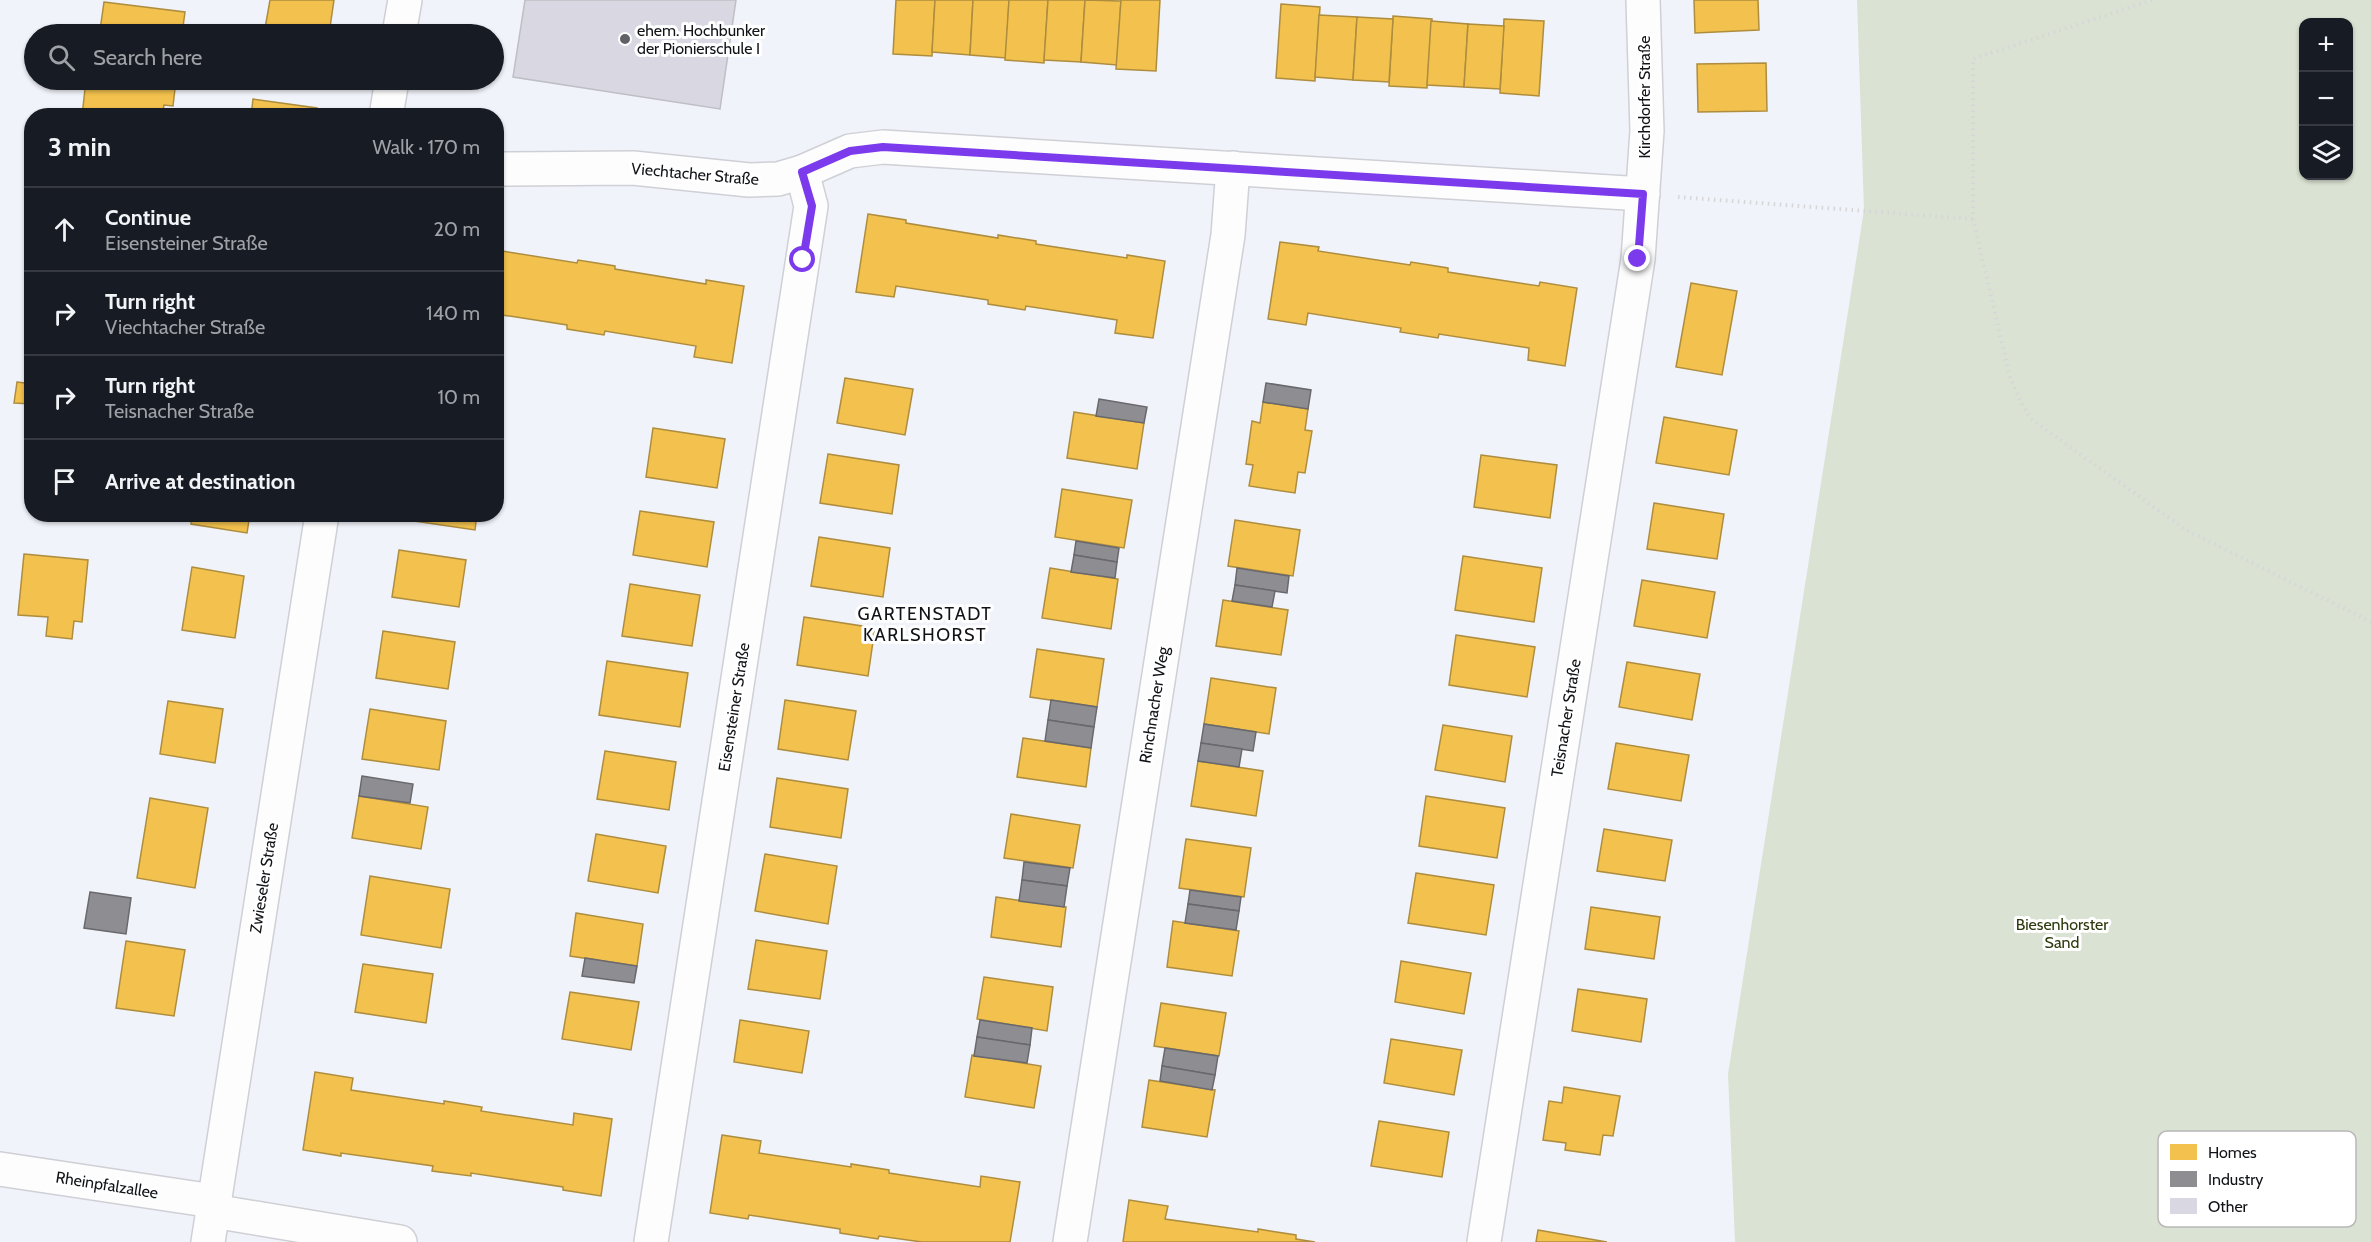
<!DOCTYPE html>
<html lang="en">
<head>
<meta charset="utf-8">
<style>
  body { margin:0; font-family:Cabin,sans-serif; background:#20242c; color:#f1f3f6 }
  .controls { position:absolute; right:18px; top:18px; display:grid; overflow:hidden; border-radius:12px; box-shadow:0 2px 4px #0004 }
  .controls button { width:54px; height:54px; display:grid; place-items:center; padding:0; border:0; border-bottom:2px solid #363941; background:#171b24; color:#f1f3f6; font:30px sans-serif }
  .stop { position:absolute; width:18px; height:18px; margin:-14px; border:4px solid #7c3aed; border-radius:50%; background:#fff }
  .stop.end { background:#7c3aed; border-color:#fff; box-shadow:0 2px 6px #0008 }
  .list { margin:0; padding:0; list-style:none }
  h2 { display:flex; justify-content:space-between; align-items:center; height:78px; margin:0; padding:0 24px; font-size:26px }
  h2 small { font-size:20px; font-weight:400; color:#9ea1a6 }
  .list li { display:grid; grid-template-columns:39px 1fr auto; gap:18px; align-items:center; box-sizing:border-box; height:84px; padding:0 24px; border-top:2px solid #363941 }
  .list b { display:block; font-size:22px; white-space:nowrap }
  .list p { margin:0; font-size:20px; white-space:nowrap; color:#9ea1a6 }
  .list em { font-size:20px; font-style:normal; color:#9ea1a6 }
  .icon { flex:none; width:33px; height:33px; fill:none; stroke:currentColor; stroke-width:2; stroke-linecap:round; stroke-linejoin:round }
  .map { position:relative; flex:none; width:2371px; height:1242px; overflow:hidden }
  .search { position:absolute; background:#171b24; box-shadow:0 2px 4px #0004; left:24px; top:24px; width:480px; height:66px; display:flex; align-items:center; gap:15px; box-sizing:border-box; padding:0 21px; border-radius:33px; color:#9ea1a6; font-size:22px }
  .panel { position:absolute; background:#171b24; box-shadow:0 2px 4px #0004; left:24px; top:108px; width:480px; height:414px; border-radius:24px }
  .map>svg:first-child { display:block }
  .green { fill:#dae2d3; fill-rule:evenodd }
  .homes { fill:#f2c14e; stroke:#ae8d3e; stroke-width:1.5 }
  .industry { fill:#8d8d92; stroke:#68686d; stroke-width:1.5 }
  .building { fill:#d9d8e2; stroke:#bebfc4; stroke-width:1.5 }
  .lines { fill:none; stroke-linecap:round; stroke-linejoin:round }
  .street-casing { stroke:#cfd0d6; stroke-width:36 }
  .path { stroke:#d6d6d8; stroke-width:4; stroke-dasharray:1.5 4.5; stroke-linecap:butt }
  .street { stroke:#fdfdfe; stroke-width:33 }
  .route { stroke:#7c3aed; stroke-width:8 }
  .poi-dot { fill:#5f6166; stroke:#fff; stroke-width:2 }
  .labels { text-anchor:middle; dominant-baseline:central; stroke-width:6; stroke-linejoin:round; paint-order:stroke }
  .poi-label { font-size:16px; fill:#111317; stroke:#fff; text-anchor:start }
  .street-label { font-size:16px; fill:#111317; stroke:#fff }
  .park-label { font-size:16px; fill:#2c390c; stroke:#fff }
  .neighbourhood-label { font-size:18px; letter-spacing:1.5px; fill:#111317; stroke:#fff }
  .key { fill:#fff; stroke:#b8b8b9; stroke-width:1.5 }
  .key-label { font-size:16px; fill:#111317 }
</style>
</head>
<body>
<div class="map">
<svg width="2371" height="1242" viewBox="0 0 2371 1242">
  <rect width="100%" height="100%" fill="#f1f3fa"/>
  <path class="green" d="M1857 0H2371V1242H1735L1728 1074 1864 210ZM2304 22H2348V176H2304Z"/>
  <g class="homes">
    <path d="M270 0H334L329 34H264Z"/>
    <path d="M896 0H935L932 56 893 54Z"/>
    <path d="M935 0H973L970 55 932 52Z"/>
    <path d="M973 0H1009L1006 58 970 55Z"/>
    <path d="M1009 0H1048L1044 63 1005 60Z"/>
    <path d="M1048 0H1085L1081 62 1044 60Z"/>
    <path d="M1085 0 1121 1 1117 65 1081 62Z"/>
    <path d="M1121 0H1160L1156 71 1116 69Z"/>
    <path d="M1694 0H1758L1759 30 1695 33Z"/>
    <path d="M104 2 185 12 182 34H108V31L100 30Z"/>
    <path d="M1281 4 1320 7 1315 81 1276 78Z"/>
    <path d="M1319 15 1357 17 1353 80 1315 77Z"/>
    <path d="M1393 16 1432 19 1427 88 1389 86Z"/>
    <path d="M1357 17 1393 19 1389 82 1353 80Z"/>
    <path d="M1504 19 1544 21 1539 96 1500 93Z"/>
    <path d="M1431 21 1468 24 1464 87 1427 85Z"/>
    <path d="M1468 24 1504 26 1500 89 1464 87Z"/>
    <path d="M1766 63 1767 111 1698 112 1697 64Z"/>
    <path d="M86 80H176L173 106 164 105 162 116H82Z"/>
    <path d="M253 99 317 108 316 116H251Z"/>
    <path d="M868 214 906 220V223L998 238V235L1036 241V244L1127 258V255L1165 261 1153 338 1115 333 1117 320 1026 306 1025 310 988 304V300L896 286 894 297 856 292Z"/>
    <path d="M1280 242 1319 247 1318 251 1410 265 1411 262 1448 268V272L1539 286 1540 282 1577 288 1565 366 1528 360 1529 348 1439 334 1438 338 1400 332 1401 328 1308 313 1306 325 1268 319Z"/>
    <path d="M496 250 577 263 578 260 615 266V269L706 284V280L744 286 732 363 694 357 696 346 605 331 604 335 567 329V325L496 314Z"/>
    <path d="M1691 283 1737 291 1722 375 1676 367Z"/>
    <path d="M845 378 913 389 905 435 837 423Z"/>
    <path d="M17 382 32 384V404L14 403Z"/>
    <path d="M1263 402 1308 409 1305 430 1312 431 1305 473 1298 472 1295 493 1249 486 1253 465 1246 464 1252 421 1260 423Z"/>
    <path d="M1074 412 1144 423 1137 469 1067 458Z"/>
    <path d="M1664 417 1737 430 1729 475 1656 463Z"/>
    <path d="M653 428 725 439 717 488 646 477Z"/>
    <path d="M828 454 899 465 892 514 820 503Z"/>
    <path d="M1481 455 1557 465 1550 518 1474 507Z"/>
    <path d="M1062 489 1132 500 1124 548 1055 537Z"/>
    <path d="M1654 503 1724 514 1717 559 1647 549Z"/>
    <path d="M640 511 714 522 707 567 633 555Z"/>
    <path d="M192 514H250L247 533 191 524Z"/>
    <path d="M402 514H477L475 530 401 519Z"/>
    <path d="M1235 520 1300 530 1293 576 1228 566Z"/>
    <path d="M819 537 890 548 883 597 811 586Z"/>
    <path d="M399 550 466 560 459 607 392 597Z"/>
    <path d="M24 554 88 560 82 622 74 621 72 639 46 636 48 617 18 615Z"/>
    <path d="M1463 556 1542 568 1534 622 1455 610Z"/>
    <path d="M192 567 244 576 235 638 182 630Z"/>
    <path d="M1050 568 1118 579 1111 629 1042 618Z"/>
    <path d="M1642 580 1715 592 1707 638 1634 626Z"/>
    <path d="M630 584 700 595 692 646 622 636Z"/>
    <path d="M1223 600 1288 610 1281 655 1216 646Z"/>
    <path d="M804 617 875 628 868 676 797 665Z"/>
    <path d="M383 631 455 642 448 689 376 678Z"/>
    <path d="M1456 635 1535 647 1527 697 1449 685Z"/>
    <path d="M1037 649 1104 659 1097 707 1030 697Z"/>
    <path d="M607 661 688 673 680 727 599 715Z"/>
    <path d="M1627 662 1700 674 1692 720 1619 707Z"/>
    <path d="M1211 678 1276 688 1269 734 1204 724Z"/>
    <path d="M785 700 856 711 848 760 778 749Z"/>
    <path d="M168 701 223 709 215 763 160 754Z"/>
    <path d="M370 709 446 721 439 770 362 759Z"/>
    <path d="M1443 725 1512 736 1505 782 1435 770Z"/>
    <path d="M1023 738 1091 748 1086 787 1017 777Z"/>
    <path d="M1616 743 1689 755 1681 801 1608 789Z"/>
    <path d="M605 751 676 762 669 810 597 799Z"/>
    <path d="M1198 761 1263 771 1256 816 1191 806Z"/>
    <path d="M777 778 848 789 841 838 770 827Z"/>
    <path d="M359 796 428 807 421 849 352 838Z"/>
    <path d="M1426 796 1505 808 1497 858 1419 846Z"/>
    <path d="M150 798 208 808 195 888 137 878Z"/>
    <path d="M1011 814 1080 825 1073 868 1004 858Z"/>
    <path d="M1604 829 1672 840 1665 881 1597 871Z"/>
    <path d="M596 834 666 846 658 893 588 881Z"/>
    <path d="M1186 839 1251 848 1244 897 1179 888Z"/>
    <path d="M765 854 837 866 828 924 755 911Z"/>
    <path d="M1416 873 1494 885 1486 935 1408 923Z"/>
    <path d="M370 876 450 889 441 948 361 935Z"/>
    <path d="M996 897 1066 907 1061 947 991 937Z"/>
    <path d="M1591 907 1660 917 1654 959 1585 949Z"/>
    <path d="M576 913 643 924 637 966 570 956Z"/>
    <path d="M1173 921 1239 931 1232 976 1167 967Z"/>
    <path d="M756 940 827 951 820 999 748 989Z"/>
    <path d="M126 941 185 950 174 1016 116 1008Z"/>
    <path d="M1401 961 1471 973 1464 1014 1395 1002Z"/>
    <path d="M363 964 433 974 426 1023 355 1012Z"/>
    <path d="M984 977 1053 987 1047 1031 977 1019Z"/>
    <path d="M1578 989 1647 999 1641 1042 1572 1031Z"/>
    <path d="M570 992 639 1002 631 1050 562 1039Z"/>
    <path d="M1161 1003 1226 1013 1219 1056 1154 1046Z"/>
    <path d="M740 1020 809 1031 802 1073 734 1062Z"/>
    <path d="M1391 1039 1462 1050 1454 1095 1384 1083Z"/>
    <path d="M972 1055 1041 1066 1034 1108 965 1097Z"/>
    <path d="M315 1072 353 1078 351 1090 444 1104V1101L482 1107 481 1111 573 1125 574 1113 612 1119 601 1196 563 1190V1187L471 1173V1176L432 1171 433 1166 341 1153V1156L303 1150Z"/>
    <path d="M1149 1080 1215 1090 1207 1137 1142 1127Z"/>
    <path d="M1564 1087 1620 1096 1613 1136 1603 1135 1600 1155 1565 1150 1566 1143 1543 1140 1549 1101 1562 1103Z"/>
    <path d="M1379 1121 1449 1132 1442 1177 1371 1166Z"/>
    <path d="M722 1135 761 1141 759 1153 851 1167V1164L889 1170V1173L980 1187 981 1176 1020 1182 1010 1242H922L879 1236 878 1239 840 1233V1229L749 1215 748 1219 710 1213Z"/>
    <path d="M1129 1200 1168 1206 1165 1219 1258 1232V1229L1296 1235V1239L1315 1242H1123Z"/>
    <path d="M1538 1230 1607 1242H1536Z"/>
  </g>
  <g class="industry">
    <path d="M1266 383 1311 390 1308 409 1263 402Z"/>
    <path d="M1099 399 1147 407 1144 423 1096 416Z"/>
    <path d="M1076 541 1119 548 1117 562 1074 555Z"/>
    <path d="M1074 555 1117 562 1115 578 1071 572Z"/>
    <path d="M1237 568 1289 576 1287 593 1235 585Z"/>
    <path d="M1235 585 1275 591 1272 607 1232 601Z"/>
    <path d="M1051 700 1097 707 1094 727 1048 720Z"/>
    <path d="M1048 720 1094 727 1091 748 1045 741Z"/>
    <path d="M1204 724 1256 732 1253 751 1201 743Z"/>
    <path d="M1201 743 1242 749 1239 767 1198 761Z"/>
    <path d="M362 776 413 784 410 803 359 796Z"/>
    <path d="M1024 862 1070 868 1067 886 1022 880Z"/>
    <path d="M1022 880 1067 886 1064 907 1019 901Z"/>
    <path d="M1190 890 1241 897 1239 911 1188 904Z"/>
    <path d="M90 892 131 898 126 934 84 928Z"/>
    <path d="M1188 904 1239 911 1236 930 1185 923Z"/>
    <path d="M585 958 637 966 634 983 582 976Z"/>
    <path d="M980 1020 1032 1028 1030 1045 977 1037Z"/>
    <path d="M977 1037 1030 1045 1027 1063 974 1056Z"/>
    <path d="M1165 1048 1218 1056 1215 1075 1162 1066Z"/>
    <path d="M1162 1066 1215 1075 1212 1090 1160 1081Z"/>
  </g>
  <path class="building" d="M525 0H736L720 109 513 77Z"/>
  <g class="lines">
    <g class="street-casing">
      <g id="street">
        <path d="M399 34 405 0"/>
        <path d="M386 116 392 80"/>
        <path d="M496 169 633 168 749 180 778 179 802 172 850 151 883 147 1643 194"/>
        <path d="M0 1169 213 1201"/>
        <path d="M213 1211 400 1242"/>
        <path d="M208 1242 322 514"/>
        <path d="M651 1242 811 206 802 172"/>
        <path d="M1070 1242 1228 235 1233 168"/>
        <path d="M1484 1242 1638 259 1647 131 1643 0"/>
      </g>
    </g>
    <g class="path">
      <path d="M2152 0 1973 59V219L2010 377 2021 403 2031 419 2186 530 2371 622"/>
      <path d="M1678 197 1973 219"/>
    </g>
    <use href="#street" class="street"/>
  </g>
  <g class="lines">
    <path class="route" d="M803 260 812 206 802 172 850 151 883 147 1643 194 1638 259"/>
  </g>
  <circle class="poi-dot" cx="625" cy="39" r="6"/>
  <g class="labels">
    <g class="poi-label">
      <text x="637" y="30">ehem. Hochbunker<tspan x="637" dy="18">der Pionierschule I</tspan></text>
    </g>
    <g class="street-label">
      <text transform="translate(1644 97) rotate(-90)">Kirchdorfer Straße</text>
      <text transform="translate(695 174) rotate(5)">Viechtacher Straße</text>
      <text transform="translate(1154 705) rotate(-81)">Rinchnacher Weg</text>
      <text transform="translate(734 707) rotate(-81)">Eisensteiner Straße</text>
      <text transform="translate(1566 718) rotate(-81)">Teisnacher Straße</text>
      <text transform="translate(264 878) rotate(-81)">Zwieseler Straße</text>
      <text transform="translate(107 1185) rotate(9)">Rheinpfalzallee</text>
    </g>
    <g class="park-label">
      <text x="2062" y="924">Biesenhorster<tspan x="2062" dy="18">Sand</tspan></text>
    </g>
    <g class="neighbourhood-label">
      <text x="925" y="614">GARTENSTADT<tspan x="925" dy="21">KARLSHORST</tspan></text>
    </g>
  </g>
  <rect x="2158" y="1131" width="198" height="96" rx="9" class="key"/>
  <rect x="2170" y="1144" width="27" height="16" fill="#f2c14e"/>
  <rect x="2170" y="1171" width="27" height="16" fill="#8d8d92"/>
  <rect x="2170" y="1198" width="27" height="16" fill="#d9d8e2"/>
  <g class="key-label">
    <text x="2208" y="1158">Homes</text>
    <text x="2208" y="1185">Industry</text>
    <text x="2208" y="1212">Other</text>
  </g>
</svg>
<div class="controls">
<button>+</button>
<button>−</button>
<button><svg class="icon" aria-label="layers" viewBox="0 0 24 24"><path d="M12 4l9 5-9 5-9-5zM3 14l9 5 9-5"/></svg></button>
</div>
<div class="stop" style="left:803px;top:260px"></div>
<div class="stop end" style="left:1638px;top:259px"></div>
<div class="search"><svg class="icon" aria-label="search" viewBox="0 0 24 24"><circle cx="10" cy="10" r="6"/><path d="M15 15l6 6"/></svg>Search here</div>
<section class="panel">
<h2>3 min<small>Walk · 170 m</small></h2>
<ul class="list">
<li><svg class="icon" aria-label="ahead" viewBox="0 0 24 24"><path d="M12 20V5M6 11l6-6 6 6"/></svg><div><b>Continue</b><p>Eisensteiner Straße</p></div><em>20 m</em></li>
<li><svg class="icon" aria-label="right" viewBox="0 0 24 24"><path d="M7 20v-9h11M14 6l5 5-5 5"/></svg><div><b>Turn right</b><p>Viechtacher Straße</p></div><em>140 m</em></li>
<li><svg class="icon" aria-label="right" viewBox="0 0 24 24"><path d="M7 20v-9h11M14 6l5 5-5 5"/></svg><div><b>Turn right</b><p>Teisnacher Straße</p></div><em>10 m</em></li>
<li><svg class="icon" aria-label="arrive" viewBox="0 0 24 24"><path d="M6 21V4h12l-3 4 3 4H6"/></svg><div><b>Arrive at destination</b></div></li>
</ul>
</section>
</div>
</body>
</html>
